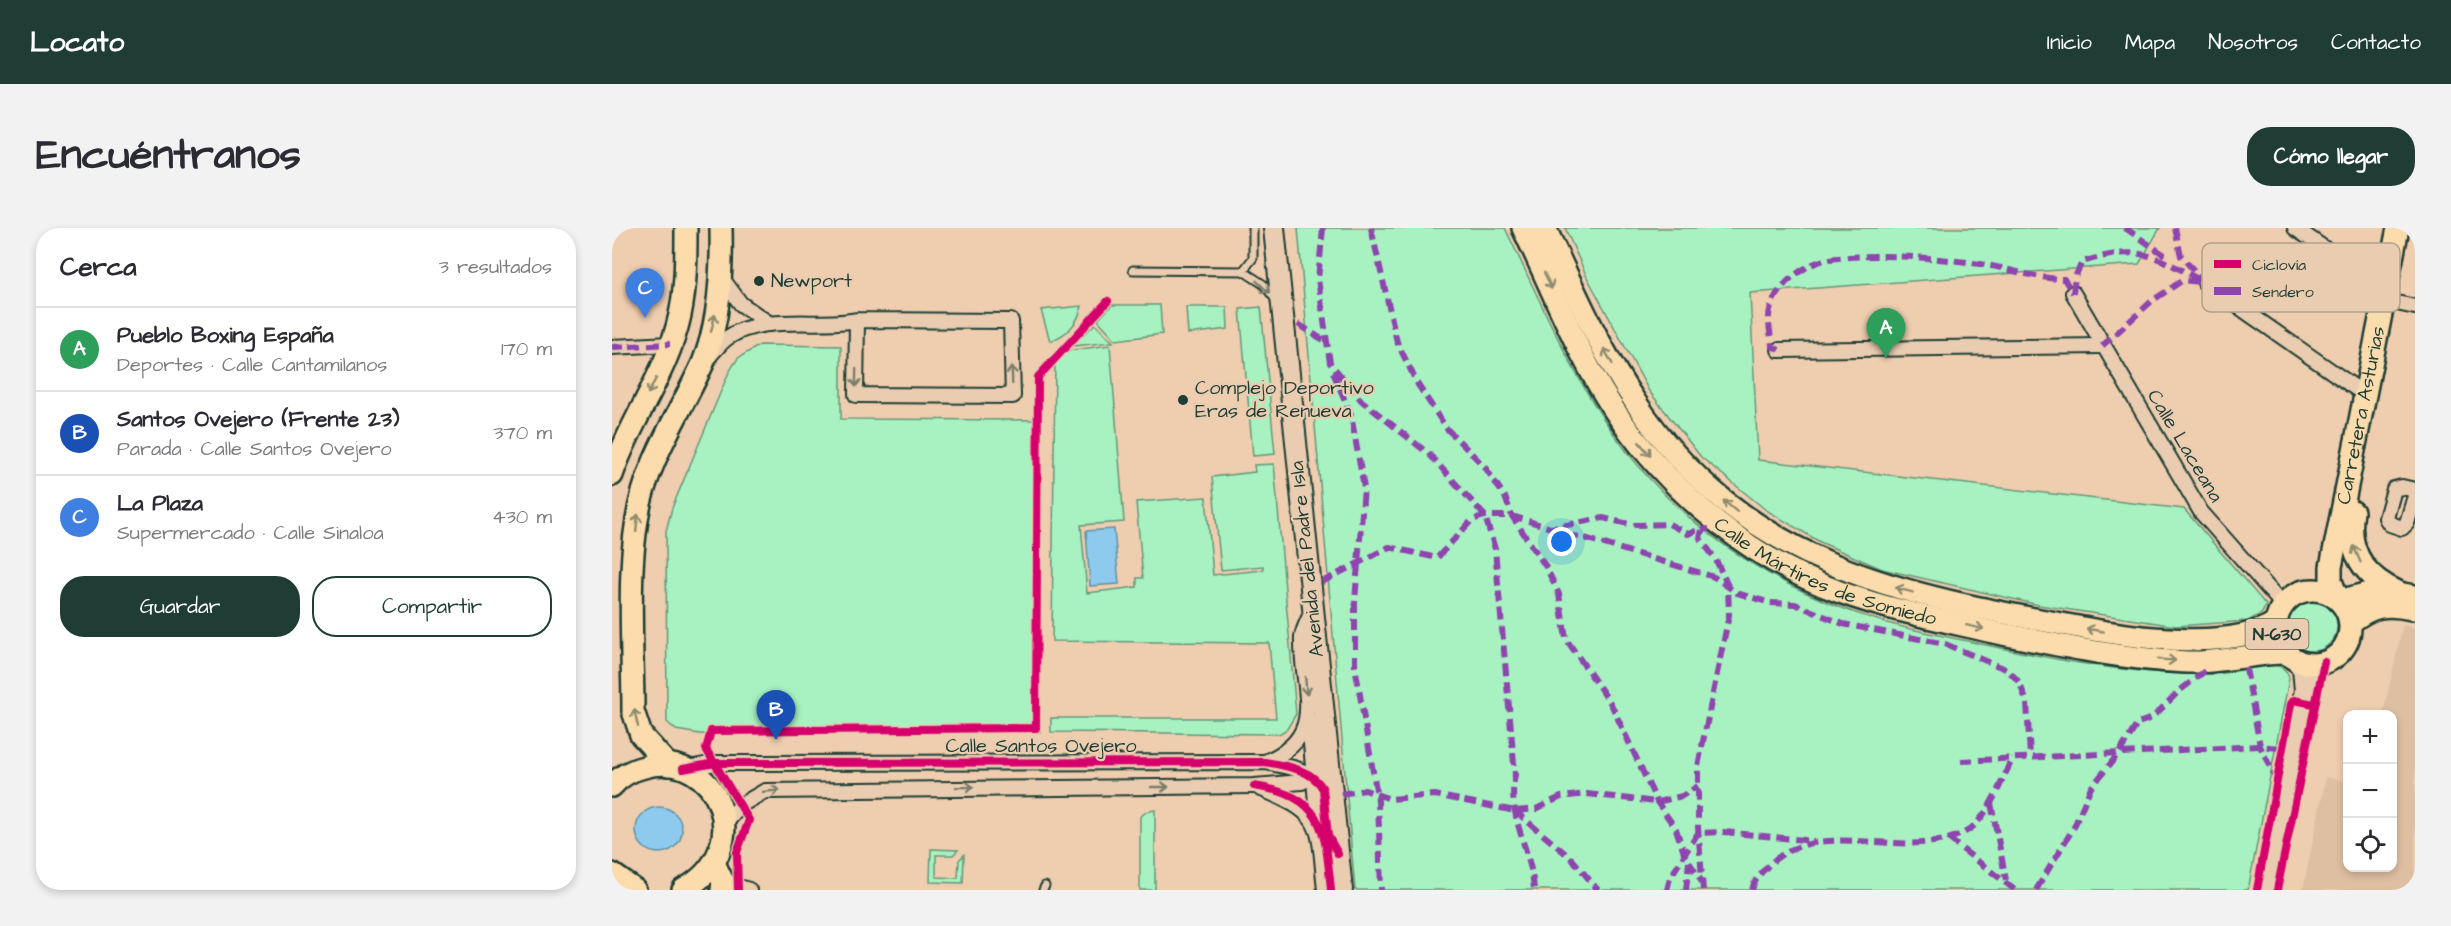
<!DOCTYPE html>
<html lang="es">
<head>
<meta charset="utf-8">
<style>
  body { margin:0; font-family:"Architects Daughter",sans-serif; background:#f2f2f3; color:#2b2b33 }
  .controls { position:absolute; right:18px; bottom:18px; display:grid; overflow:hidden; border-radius:12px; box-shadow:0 3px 9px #0003 }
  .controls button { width:54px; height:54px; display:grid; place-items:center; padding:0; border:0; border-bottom:2px solid #e1e1e2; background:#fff; color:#2b2b33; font:30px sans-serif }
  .you { position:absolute; left:950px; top:314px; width:21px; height:21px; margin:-15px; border:4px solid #fff; border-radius:50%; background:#1a73e8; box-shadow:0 0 0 9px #1a73e833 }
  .badge { display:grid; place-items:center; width:39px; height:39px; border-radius:50%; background:#1f3d34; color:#fff; font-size:20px; font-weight:700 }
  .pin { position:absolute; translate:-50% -50px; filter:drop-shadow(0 2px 3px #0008) }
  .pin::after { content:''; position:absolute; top:32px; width:21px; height:18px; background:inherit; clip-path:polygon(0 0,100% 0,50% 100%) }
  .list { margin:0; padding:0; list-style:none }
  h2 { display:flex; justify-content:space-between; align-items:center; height:78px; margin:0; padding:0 24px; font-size:26px }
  h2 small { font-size:20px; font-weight:400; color:#7c7c81 }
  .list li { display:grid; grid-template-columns:39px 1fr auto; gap:18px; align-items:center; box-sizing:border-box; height:84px; padding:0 24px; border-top:2px solid #e1e1e2 }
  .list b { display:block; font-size:22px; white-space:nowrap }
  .list p { margin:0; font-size:20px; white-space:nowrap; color:#7c7c81 }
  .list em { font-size:20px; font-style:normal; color:#7c7c81 }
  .actions { display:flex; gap:12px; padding:18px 24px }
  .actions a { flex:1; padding:14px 0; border:2px solid #1f3d34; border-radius:24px; text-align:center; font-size:21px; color:#1f3d34 }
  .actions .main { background:#1f3d34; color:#fff }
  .icon { flex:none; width:33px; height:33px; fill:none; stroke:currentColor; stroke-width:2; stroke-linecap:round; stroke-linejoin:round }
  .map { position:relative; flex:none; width:1803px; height:662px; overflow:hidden; border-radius:24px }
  header { display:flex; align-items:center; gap:36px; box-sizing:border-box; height:84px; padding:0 30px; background:#1f3d34; color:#fff }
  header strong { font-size:28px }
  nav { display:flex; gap:33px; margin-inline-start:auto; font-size:21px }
  .intro { display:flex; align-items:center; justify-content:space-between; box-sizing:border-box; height:144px; padding:0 36px }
  h1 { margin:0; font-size:42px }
  .button { padding:15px 27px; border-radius:24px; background:#1f3d34; color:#fff; font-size:21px; font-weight:700 }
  main { display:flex; gap:36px; padding:0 36px }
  aside { flex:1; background:#fff; border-radius:24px; box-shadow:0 3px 9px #0003 }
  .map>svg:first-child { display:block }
  .built { fill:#debfa2 }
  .green { fill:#a8f2c1; stroke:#64987a; stroke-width:1.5 }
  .water { fill:#8dcaed; stroke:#6192a3; stroke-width:1.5 }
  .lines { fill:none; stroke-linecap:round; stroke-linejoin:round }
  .lane-casing { stroke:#1f3d34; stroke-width:11 }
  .street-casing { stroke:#1f3d34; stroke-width:18 }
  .secondary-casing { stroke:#1f3d34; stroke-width:24 }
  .primary-casing { stroke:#1f3d34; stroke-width:26 }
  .lane { stroke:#eacdb1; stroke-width:7 }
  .street { stroke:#eacdb1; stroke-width:14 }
  .secondary { stroke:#eacdb1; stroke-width:20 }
  .primary { stroke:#fcdcac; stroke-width:21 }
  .quiet { stroke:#8e44ad; stroke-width:6; stroke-dasharray:12 6; stroke-linecap:butt }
  .cycleway-casing { stroke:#eacdb1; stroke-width:11 }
  .cycleway { stroke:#d6006c; stroke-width:8 }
  .oneway { stroke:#8e8c70 }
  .oneway2 { stroke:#7a7e6c }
  .poi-dot { fill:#1f3d34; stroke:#eacdb1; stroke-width:2 }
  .labels { text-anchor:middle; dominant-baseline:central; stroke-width:4.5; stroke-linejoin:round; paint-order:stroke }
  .shield { fill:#eacdb1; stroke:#5c685a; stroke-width:1.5 }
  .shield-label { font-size:18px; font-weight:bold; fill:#1f3d34 }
  .poi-label { font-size:20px; fill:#1f3d34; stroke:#eacdb1; text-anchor:start }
  .street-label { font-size:20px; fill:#1f3d34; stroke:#eacdb1 }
  .key { fill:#eacdb1; stroke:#ada28c; stroke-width:1.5 }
  .key-label { font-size:16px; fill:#1f3d34 }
</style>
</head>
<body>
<header>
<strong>Locato</strong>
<nav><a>Inicio</a><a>Mapa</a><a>Nosotros</a><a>Contacto</a></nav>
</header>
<div class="intro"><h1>Encuéntranos</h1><a class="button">Cómo llegar</a></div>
<main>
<aside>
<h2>Cerca<small>3 resultados</small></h2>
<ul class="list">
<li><span class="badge" style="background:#2e9e5b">A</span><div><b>Pueblo Boxing España</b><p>Deportes · Calle Cantamilanos</p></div><em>170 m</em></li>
<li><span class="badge" style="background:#1a4fb4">B</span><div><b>Santos Ovejero (Frente 23)</b><p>Parada · Calle Santos Ovejero</p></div><em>370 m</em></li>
<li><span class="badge" style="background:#3f7fe0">C</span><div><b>La Plaza</b><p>Supermercado · Calle Sinaloa</p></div><em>430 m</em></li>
</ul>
<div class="actions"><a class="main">Guardar</a><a>Compartir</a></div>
</aside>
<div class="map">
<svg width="1803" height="662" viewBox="0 0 1803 662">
  <rect width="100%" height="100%" fill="#efcdaf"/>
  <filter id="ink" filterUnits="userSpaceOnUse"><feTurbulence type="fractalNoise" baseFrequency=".0167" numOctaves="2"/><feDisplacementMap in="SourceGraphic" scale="12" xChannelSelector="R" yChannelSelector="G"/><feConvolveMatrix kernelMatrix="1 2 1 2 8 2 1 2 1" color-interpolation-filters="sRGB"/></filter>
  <g filter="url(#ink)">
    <path class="built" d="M1791 397 1803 400V662H1691L1714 549 1735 554 1736 640H1780V487L1771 486Z"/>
    <g class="green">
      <path d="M686 0H893C926 68 956 140 999 202 1074 311 1190 379 1317 405 1405 423 1492 445 1582 446 1592 446 1602 447 1612 445 1627 443 1645 437 1661 437 1669 437 1677 444 1677 451L1636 662H743Z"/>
      <path d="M953 0H1548L1527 36 1138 65 1146 232 1572 281 1654 377 1650 385 1636 393 1564 398 1427 377 1270 341 1208 314 1154 282 1089 229 1037 163 975 49Z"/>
      <path d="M500 77H548L550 106 504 112 486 92Z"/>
      <path d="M470 78C465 97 456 106 438 113L429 82Z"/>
      <path d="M574 79H615L616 101 576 106Z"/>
      <path d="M649 79 663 226 641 228 628 81Z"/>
      <path d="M483 96 501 114 460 118Z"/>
      <path d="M148 117 229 118V191L430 192 428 504 88 506 64 502 55 494 54 303 60 280 117 144 126 130Z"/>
      <path d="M498 117 512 294 469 297 475 365 525 359V350H531L524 274 594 269 601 347 651 342V338L609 342 600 249 643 244 642 237 662 236 684 486 675 501 667 506 439 504V490H664L657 415 440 413 443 134 455 123Z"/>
      <circle cx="1700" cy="398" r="25"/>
      <path d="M543 582V662H528V589L534 584Z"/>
      <path d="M319 621 346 622 341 627H324V649L346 650 347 632 352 627 351 655 318 654Z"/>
    </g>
    <g class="water">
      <path d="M502 301 507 356 478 358 474 303Z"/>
      <circle cx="47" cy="602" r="23"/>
    </g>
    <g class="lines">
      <g class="lane-casing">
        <g id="lane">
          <path d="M521 42 631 43 651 56 664 72"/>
          <path d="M631 43 641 30V0"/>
          <path d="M431 662 433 658"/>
        </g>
      </g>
      <g class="street-casing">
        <g id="street">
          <path d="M1683 0 1772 62"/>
          <path d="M109 49 129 76 158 96"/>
          <path d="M1593 55 1752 166"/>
          <path d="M1461 65 1589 284 1671 377"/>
          <path d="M1771 72 1803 79"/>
          <path d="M0 119 58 116"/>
          <path d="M1167 122 1490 118"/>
          <path d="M95 130C102 124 108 115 115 110 151 85 205 100 245 92L399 93 401 168 244 167 245 92"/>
          <path d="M1803 262 1790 259 1782 261 1774 290 1778 296 1790 300 1795 295 1803 268"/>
          <path d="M697 491 706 599"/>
          <path d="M653 534C718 507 688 462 690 409 691 401 697 391 700 383"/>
          <path d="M71 541 103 535 653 534C682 540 709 541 712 576"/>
          <path d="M647 560C714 587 706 596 713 662"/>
          <path d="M113 596 129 577 153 563 642 558 690 554 704 546"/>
          <path d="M111 654 137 662"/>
        </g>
      </g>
      <g class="secondary-casing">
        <g id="secondary">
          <path d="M662 0 730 662"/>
          <path d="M1693 462 1703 443 1712 434"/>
          <path d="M1655 662 1693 462 1691 441 1684 432"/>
        </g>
      </g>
      <g class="primary-casing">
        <g id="primary">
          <path id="s1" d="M911 0C942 64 968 134 1009 192 1063 268 1140 332 1228 364 1277 382 1330 392 1381 404 1445 417 1509 431 1575 434 1609 435 1641 425 1675 425"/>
          <path d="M933 0C961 59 987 121 1024 175 1131 336 1288 367 1466 399 1518 409 1619 424 1664 394"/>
          <path d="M0 247C18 192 56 144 68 87 74 59 74 29 74 0"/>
          <path d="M1741 284C1734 323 1752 349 1786 364"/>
          <circle cx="1701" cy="399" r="37"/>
          <path id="s2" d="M1726 371 1719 353V339L1786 0"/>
          <path d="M1727 373 1769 362 1803 368"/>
          <path d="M1738 395C1758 378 1774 375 1800 381"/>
          <path d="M56 537 29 507 21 483C21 416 13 328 31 264 45 217 71 179 91 135 108 94 110 44 109 0"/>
          <path d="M0 558C8 548 20 542 32 539 105 519 148 620 71 662"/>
          <path d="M103 637 111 654 110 662"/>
          <path d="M0 646 23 662"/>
        </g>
      </g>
      <use href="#lane" class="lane"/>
      <use href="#street" class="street"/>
      <use href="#secondary" class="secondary"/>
      <use href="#primary" class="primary"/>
      <g class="quiet">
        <path d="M711 0 706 51 718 135 750 173 817 226 873 288 883 321 903 547C894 587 920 623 922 662"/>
        <path d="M759 0 785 114 806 157 835 201 873 239 893 269 900 288 934 339 947 366 954 411 999 476 1045 574 1064 601 1073 628 1090 654"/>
        <path d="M1513 0 1557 30"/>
        <path d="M1563 0 1569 28 1587 48"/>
        <path d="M1461 65 1463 49 1470 34C1529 16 1542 27 1593 55"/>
        <path d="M686 96 713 113"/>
        <path d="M1490 118 1540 73 1571 52 1587 54"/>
        <path d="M0 119 58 116"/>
        <path d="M1167 122 1160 118C1159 107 1155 92 1158 82 1163 58 1194 34 1218 31 1262 25 1323 29 1368 36 1397 40 1422 51 1452 51L1461 65"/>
        <path d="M721 144 739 187 752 260 743 373V438L766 573 769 662"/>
        <path d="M939 300 952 307 969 309 1102 349 1125 365 1158 375 1183 376 1231 396 1333 416 1396 442 1407 454 1415 474 1418 529"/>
        <path d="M1090 302 1088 310 1104 332 1116 358 1117 387 1086 538V599L1091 662"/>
        <path d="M710 354 777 319 825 330 860 292 873 288H900L939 300 991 290 1021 297 1057 296 1076 306 1086 302 1097 301"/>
        <path d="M1634 440 1648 518 1663 549"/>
        <path d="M1349 533 1648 518 1667 520"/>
        <path d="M729 566 753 562 778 571 823 567 903 583 924 581 949 569 975 566 1045 574 1070 568 1086 558"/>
        <path d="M1379 575 1394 652"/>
        <path d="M903 583 960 631 986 662"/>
        <path d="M1336 610 1403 662"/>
        <path d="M1055 662 1058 650 1086 605 1112 604 1202 613"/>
        <path d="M1074 662 1077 634"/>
        <path d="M1140 662C1142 652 1147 647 1154 640 1206 584 1295 637 1355 603 1376 591 1390 551 1401 530"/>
        <path d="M1424 662 1462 599 1478 561 1507 525 1526 495 1540 490 1566 464 1593 443"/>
      </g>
      <g class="cycleway-casing">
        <g id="cycleway">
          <path d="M71 541 103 535 653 534C674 538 700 541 711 561L716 608 726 626"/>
          <path d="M642 558C712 568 713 601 719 662"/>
          <path d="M126 662 125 624 137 592 94 521 99 503 424 500 426 149 496 73"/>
          <path d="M1645 662 1679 476 1682 472 1702 476"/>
          <path d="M1665 662 1712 434"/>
        </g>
      </g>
      <use href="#cycleway" class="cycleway"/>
    </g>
    <defs><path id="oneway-shaft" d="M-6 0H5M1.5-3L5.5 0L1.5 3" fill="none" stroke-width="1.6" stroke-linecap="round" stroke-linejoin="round" transform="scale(1.5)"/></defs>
    <g class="oneway">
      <use href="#oneway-shaft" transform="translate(936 53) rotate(65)"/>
      <use href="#oneway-shaft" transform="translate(101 95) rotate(-77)"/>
      <use href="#oneway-shaft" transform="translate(996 128) rotate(-119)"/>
      <use href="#oneway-shaft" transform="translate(40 158) rotate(118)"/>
      <use href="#oneway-shaft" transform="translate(1033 221) rotate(50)"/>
      <use href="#oneway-shaft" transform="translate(1118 278) rotate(-140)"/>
      <use href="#oneway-shaft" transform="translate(25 295) rotate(-84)"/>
      <use href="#oneway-shaft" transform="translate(1745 326) rotate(-113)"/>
      <use href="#oneway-shaft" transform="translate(1292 362) rotate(-165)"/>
      <use href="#oneway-shaft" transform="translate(1363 399) rotate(12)"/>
      <use href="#oneway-shaft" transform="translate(1483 402) rotate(-170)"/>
      <use href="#oneway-shaft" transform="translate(1555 432) rotate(4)"/>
      <use href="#oneway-shaft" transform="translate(24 490) rotate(-103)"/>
    </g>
    <g class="oneway2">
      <use href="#oneway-shaft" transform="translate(651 59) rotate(43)"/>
      <use href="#oneway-shaft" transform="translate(400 147) rotate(-92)"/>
      <use href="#oneway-shaft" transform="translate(244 150) rotate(91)"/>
      <use href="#oneway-shaft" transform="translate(694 458) rotate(85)"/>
      <use href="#oneway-shaft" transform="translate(353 559) rotate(-1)"/>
      <use href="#oneway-shaft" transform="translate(548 559)"/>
      <use href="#oneway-shaft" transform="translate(159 563) rotate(-6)"/>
    </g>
  </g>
  <g class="poi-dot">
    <circle cx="147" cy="53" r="6"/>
    <circle cx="571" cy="172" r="6"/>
  </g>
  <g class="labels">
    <rect class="shield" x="1633.5" y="391" width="63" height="30" rx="4.5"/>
    <g class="shield-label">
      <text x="1665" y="406">N-630</text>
    </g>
    <g class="poi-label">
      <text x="159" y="53">Newport</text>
      <text x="583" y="160">Complejo Deportivo<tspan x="583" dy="23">Eras de Renueva</tspan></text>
    </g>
    <g class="street-label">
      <text stroke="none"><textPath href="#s2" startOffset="188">Carretera Asturias</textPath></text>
      <text transform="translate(1573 218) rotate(59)">Calle Laceana</text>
      <text transform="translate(695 331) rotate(-96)">Avenida del Padre Isla</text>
      <text stroke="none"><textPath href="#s1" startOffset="477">Calle Mártires de Somiedo</textPath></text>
      <text x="429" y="518">Calle Santos Ovejero</text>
    </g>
  </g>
  <rect x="1590" y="15" width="198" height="69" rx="9" class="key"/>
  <rect x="1602" y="32" width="27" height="8" fill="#d6006c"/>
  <rect x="1602" y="59" width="27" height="8" fill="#8e44ad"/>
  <g class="key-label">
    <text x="1640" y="42">Ciclovía</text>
    <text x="1640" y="69">Sendero</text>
  </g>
</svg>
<div class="controls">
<button>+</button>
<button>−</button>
<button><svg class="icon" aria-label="locate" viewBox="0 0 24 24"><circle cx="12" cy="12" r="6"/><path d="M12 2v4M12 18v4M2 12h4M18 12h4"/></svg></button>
</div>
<div class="you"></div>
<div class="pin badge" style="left:1274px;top:130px;background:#2e9e5b">A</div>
<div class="pin badge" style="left:164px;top:512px;background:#1a4fb4">B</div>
<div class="pin badge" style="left:33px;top:90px;background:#3f7fe0">C</div>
</div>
</main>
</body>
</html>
